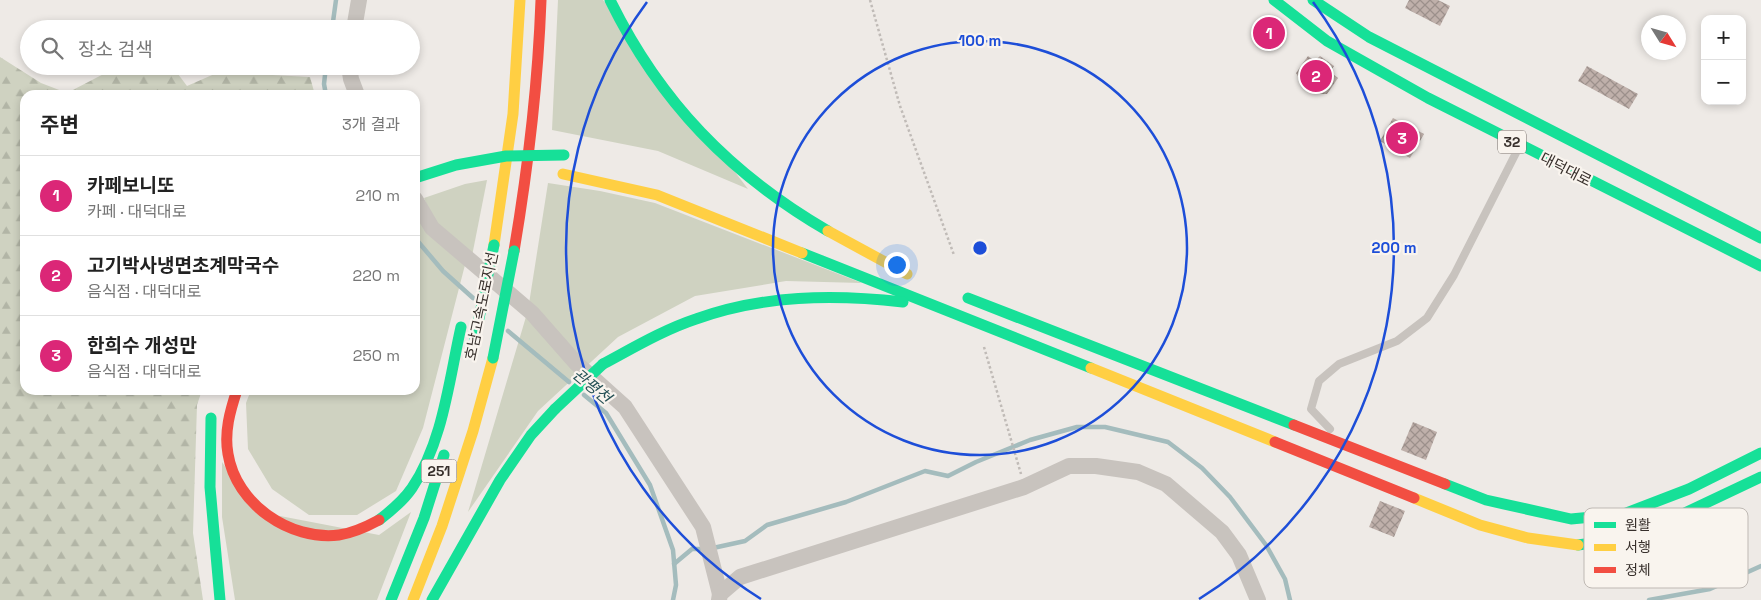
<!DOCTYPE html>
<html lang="ko">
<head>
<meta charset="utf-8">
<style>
  body { margin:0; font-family:"Space Grotesk","Noto Sans KR",sans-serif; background:#f6f6f6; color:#222 }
  .controls { position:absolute; right:15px; top:15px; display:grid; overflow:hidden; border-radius:10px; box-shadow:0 2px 8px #0003 }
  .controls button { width:45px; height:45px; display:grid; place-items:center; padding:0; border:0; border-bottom:1px solid #e0e0e0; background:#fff; color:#222; font:25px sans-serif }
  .compass { position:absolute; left:1641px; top:15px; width:45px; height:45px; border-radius:50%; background:#fff; box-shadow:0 2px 8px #0003; rotate:127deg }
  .you { position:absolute; left:896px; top:264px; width:18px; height:18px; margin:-12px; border:4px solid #fff; border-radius:50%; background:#1a73e8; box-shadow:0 0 0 8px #1a73e833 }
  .badge { display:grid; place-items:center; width:32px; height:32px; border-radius:50%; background:#db2777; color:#fff; font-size:16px; font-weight:700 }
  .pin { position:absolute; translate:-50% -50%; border:2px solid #fff; box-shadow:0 1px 5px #0006 }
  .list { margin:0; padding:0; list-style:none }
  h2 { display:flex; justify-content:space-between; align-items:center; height:65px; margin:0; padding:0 20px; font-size:21px }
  h2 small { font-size:16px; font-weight:400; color:#767676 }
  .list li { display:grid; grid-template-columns:32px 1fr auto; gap:15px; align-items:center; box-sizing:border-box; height:80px; padding:0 20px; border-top:1px solid #e0e0e0 }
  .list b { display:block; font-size:19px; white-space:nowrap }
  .list p { margin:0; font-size:16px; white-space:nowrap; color:#767676 }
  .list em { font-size:16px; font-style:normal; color:#767676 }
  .icon { flex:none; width:28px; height:28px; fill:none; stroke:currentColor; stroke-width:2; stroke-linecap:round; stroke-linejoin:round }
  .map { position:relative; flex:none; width:1761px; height:600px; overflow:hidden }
  .search { position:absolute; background:#fff; box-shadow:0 2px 8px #0003; left:20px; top:20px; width:400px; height:55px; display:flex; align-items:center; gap:12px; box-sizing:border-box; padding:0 18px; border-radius:28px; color:#767676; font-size:19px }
  .panel { position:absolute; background:#fff; box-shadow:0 2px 8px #0003; left:20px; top:90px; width:400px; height:305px; border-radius:15px }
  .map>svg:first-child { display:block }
  .grass { fill:#cfd2c1 }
  .forest { fill:url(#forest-firs) }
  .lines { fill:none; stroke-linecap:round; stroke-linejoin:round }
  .stream { stroke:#a4bcbd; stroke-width:4.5 }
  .building { fill:url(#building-cross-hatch) }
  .path { stroke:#c0bbb7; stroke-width:2.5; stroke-dasharray:2.5 2.5; stroke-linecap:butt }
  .lane { stroke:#c8c3be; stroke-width:8 }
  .street { stroke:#c8c3be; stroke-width:16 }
  .fast { stroke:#16e098; stroke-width:11 }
  .slow { stroke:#ffcf43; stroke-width:11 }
  .jam { stroke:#f24e42; stroke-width:11 }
  .fast-bridge { stroke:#16e098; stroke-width:11 }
  .ring { fill:none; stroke:#1d4ed8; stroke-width:2.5 }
  .labels { text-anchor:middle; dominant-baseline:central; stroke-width:4.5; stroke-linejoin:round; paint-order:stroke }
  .shield { fill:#f9f4ee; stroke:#726b66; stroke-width:1 }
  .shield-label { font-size:14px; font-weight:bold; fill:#38302c }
  .street-label { font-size:15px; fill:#38302c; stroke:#f9f4ee }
  .water-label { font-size:16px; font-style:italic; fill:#265156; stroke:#f9f4ee }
  .key { fill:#f9f4ee; stroke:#bfb9b4; stroke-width:1 }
  .key-label { font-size:14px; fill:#38302c }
  .centre { fill:#1d4ed8; stroke:#f9f4ee; stroke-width:2.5 }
  .ring-label { font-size:15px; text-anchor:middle; font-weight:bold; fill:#1d4ed8; stroke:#f9f4ee; stroke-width:4.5; stroke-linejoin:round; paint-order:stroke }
</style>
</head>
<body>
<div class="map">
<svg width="1761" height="600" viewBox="0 0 1761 600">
  <defs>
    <pattern id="forest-firs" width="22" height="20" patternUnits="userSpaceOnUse" patternTransform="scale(1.25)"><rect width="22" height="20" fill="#cfd2c1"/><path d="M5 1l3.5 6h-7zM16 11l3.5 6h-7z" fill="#b2b5a6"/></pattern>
    <pattern id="building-cross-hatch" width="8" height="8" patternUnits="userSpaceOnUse" patternTransform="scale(1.25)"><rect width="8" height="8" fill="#bfb0aa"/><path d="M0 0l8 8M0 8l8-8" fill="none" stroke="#9c908b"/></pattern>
  </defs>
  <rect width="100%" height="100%" fill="#eeeae6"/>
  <g class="grass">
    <path d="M558 0H603L748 189 658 151 552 130Z"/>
    <path d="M487 180 472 256 435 225 424 198 465 184Z"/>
    <path d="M548 183 600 191 655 203 862 283 786 281 695 296 618 337 538 411 468 512 528 310Z"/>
    <path d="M415 208 466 261 423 428 396 491 357 515H309L272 489 248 449 246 403 251 390H415Z"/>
    <path d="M222 462 254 511 379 535 411 512 377 600H235L222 517Z"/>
  </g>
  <path class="forest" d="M0 57 41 83 67 93 119 66H172L187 86 219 72 310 77 315 95H25V390H202L197 405 193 533 203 600H0Z"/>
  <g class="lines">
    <g class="stream">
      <path d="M332 29 336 0"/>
      <path d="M326 95 324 84 326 66"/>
      <path d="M415 238 443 271 473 298"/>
      <path d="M508 331 569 382"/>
      <path d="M584 395 606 413 650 485 673 550 676 585 673 600"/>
      <path d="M713 548 745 541 767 525 846 502 925 471 948 476 976 462 1030 440 1077 427H1105L1168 442 1202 468 1230 497 1266 545 1285 579 1290 600"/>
      <path d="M674 564 692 549H705"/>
      <path d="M1649 600 1710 589 1761 566"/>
    </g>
  </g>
  <g class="building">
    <path d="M1409 0H1438L1450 6 1440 26 1405 8Z"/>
    <path d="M1262 17 1286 35 1276 49 1252 31Z"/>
    <path d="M1308 56 1315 61 1320 56 1334 66 1330 72 1338 78 1327 94H1318L1300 80 1296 73Z"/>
    <path d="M1587 66 1638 94 1629 109 1578 81Z"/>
    <path d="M1393 118 1424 134 1410 158 1380 141Z"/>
    <path d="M1413 422 1437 432 1426 460 1401 450Z"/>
    <path d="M1380 501 1405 511 1394 537 1369 527Z"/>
  </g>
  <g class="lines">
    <g class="path">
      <path d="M870 0 900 106 954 255"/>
      <path d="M984 347 1021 474"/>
    </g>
    <path class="lane" d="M1330 429 1311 409 1319 381 1339 364 1397 341 1427 318 1454 275 1519 147"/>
    <g class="street">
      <path d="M354 29 359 0"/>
      <path d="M349 66 351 79 357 95"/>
      <path d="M415 199 432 228 532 313 576 363 625 407 703 527 720 594"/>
      <path d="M719 600 720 594 740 577 1024 487 1069 466H1096L1138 472 1166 484 1222 532 1239 555 1258 600"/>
    </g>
    <g class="fast">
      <path d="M610 0C660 102 730 174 828 231"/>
      <path d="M1274 0 1327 41 1428 98 1761 266"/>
      <path d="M1313 0 1369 37 1761 238"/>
      <path d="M802 253 1091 368"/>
      <path d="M968 298 1294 425"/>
      <path d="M603 364C633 348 663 330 696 319 763 295 833 294 903 302"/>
      <path d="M211 418 210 487 220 600"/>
      <path d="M1445 484 1486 500 1571 519 1624 514 1689 489 1761 453"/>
      <path d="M379 520C391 511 403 501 412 488 443 442 449 380 461 327"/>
      <path d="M1578 545 1634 537 1761 477"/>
      <path d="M391 600 424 518 444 455"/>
      <path d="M432 600 500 480 531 435 555 409"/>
    </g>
    <g class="slow">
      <path d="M563 174 657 195 802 253"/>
      <path d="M828 231 907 274"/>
      <path d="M494 245 513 114 520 0"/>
      <path d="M1091 368 1275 442"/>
      <path d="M1414 498 1480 525 1528 538 1578 545"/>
      <path d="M413 600 442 526 473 431 493 358"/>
    </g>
    <g class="jam">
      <path d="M514 251C528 168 538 84 541 0"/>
      <path d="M237 390C230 411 224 432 228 454 236 504 290 541 339 535 353 533 366 527 379 520"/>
      <path d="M1294 425 1445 484"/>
      <path d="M1275 442 1414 498"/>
    </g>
    <g class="fast-bridge">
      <path d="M415 178 456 165 506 156 564 155"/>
      <path d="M475 338 494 245"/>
      <path d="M493 358 514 251"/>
      <path d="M555 409 603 364"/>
    </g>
  </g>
  <g class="ring">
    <circle cx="980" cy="248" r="207"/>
    <path d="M761 599A414 414 0 0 1 647 2M1313 2A414 414 0 0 1 1199 599"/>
  </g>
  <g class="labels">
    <g class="shield">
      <rect x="1498" y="130.5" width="28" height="23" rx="4"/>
      <rect x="421.5" y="459.5" width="35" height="23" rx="4"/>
    </g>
    <g class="shield-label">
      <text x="1512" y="142">32</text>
      <text x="439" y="471">251</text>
    </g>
    <g class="street-label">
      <text transform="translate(1566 169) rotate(27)">대덕대로</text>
      <text transform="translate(481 306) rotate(-78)">호남고속도로지선</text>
    </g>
    <g class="water-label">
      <text transform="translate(592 386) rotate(40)">관평천</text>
    </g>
  </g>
  <rect x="1584" y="508" width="164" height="80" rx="8" class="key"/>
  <rect x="1594" y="522" width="22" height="6" fill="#16e098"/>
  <rect x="1594" y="544" width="22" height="7" fill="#ffcf43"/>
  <rect x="1594" y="567" width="22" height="6" fill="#f24e42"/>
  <g class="key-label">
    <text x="1625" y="530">원활</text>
    <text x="1625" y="552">서행</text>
    <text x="1625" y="575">정체</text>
  </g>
  <circle cx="980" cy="248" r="8" class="centre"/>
  <g class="ring-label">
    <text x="980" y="46">100 m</text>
    <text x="1394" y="253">200 m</text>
  </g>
</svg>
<div class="controls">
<button>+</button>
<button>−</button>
</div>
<svg class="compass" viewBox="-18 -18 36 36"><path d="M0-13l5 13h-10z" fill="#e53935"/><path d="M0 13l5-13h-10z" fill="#767676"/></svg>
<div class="you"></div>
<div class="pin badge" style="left:1269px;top:33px">1</div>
<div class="pin badge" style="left:1316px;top:76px">2</div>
<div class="pin badge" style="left:1402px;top:138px">3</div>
<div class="search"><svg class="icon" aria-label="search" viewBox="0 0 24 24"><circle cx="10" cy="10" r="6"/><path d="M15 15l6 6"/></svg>장소 검색</div>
<section class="panel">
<h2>주변<small>3개 결과</small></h2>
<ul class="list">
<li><span class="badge">1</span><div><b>카페보니또</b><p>카페 · 대덕대로</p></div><em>210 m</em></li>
<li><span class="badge">2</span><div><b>고기박사냉면초계막국수</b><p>음식점 · 대덕대로</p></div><em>220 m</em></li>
<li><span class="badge">3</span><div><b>한희수 개성만</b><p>음식점 · 대덕대로</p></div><em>250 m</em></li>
</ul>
</section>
</div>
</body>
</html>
